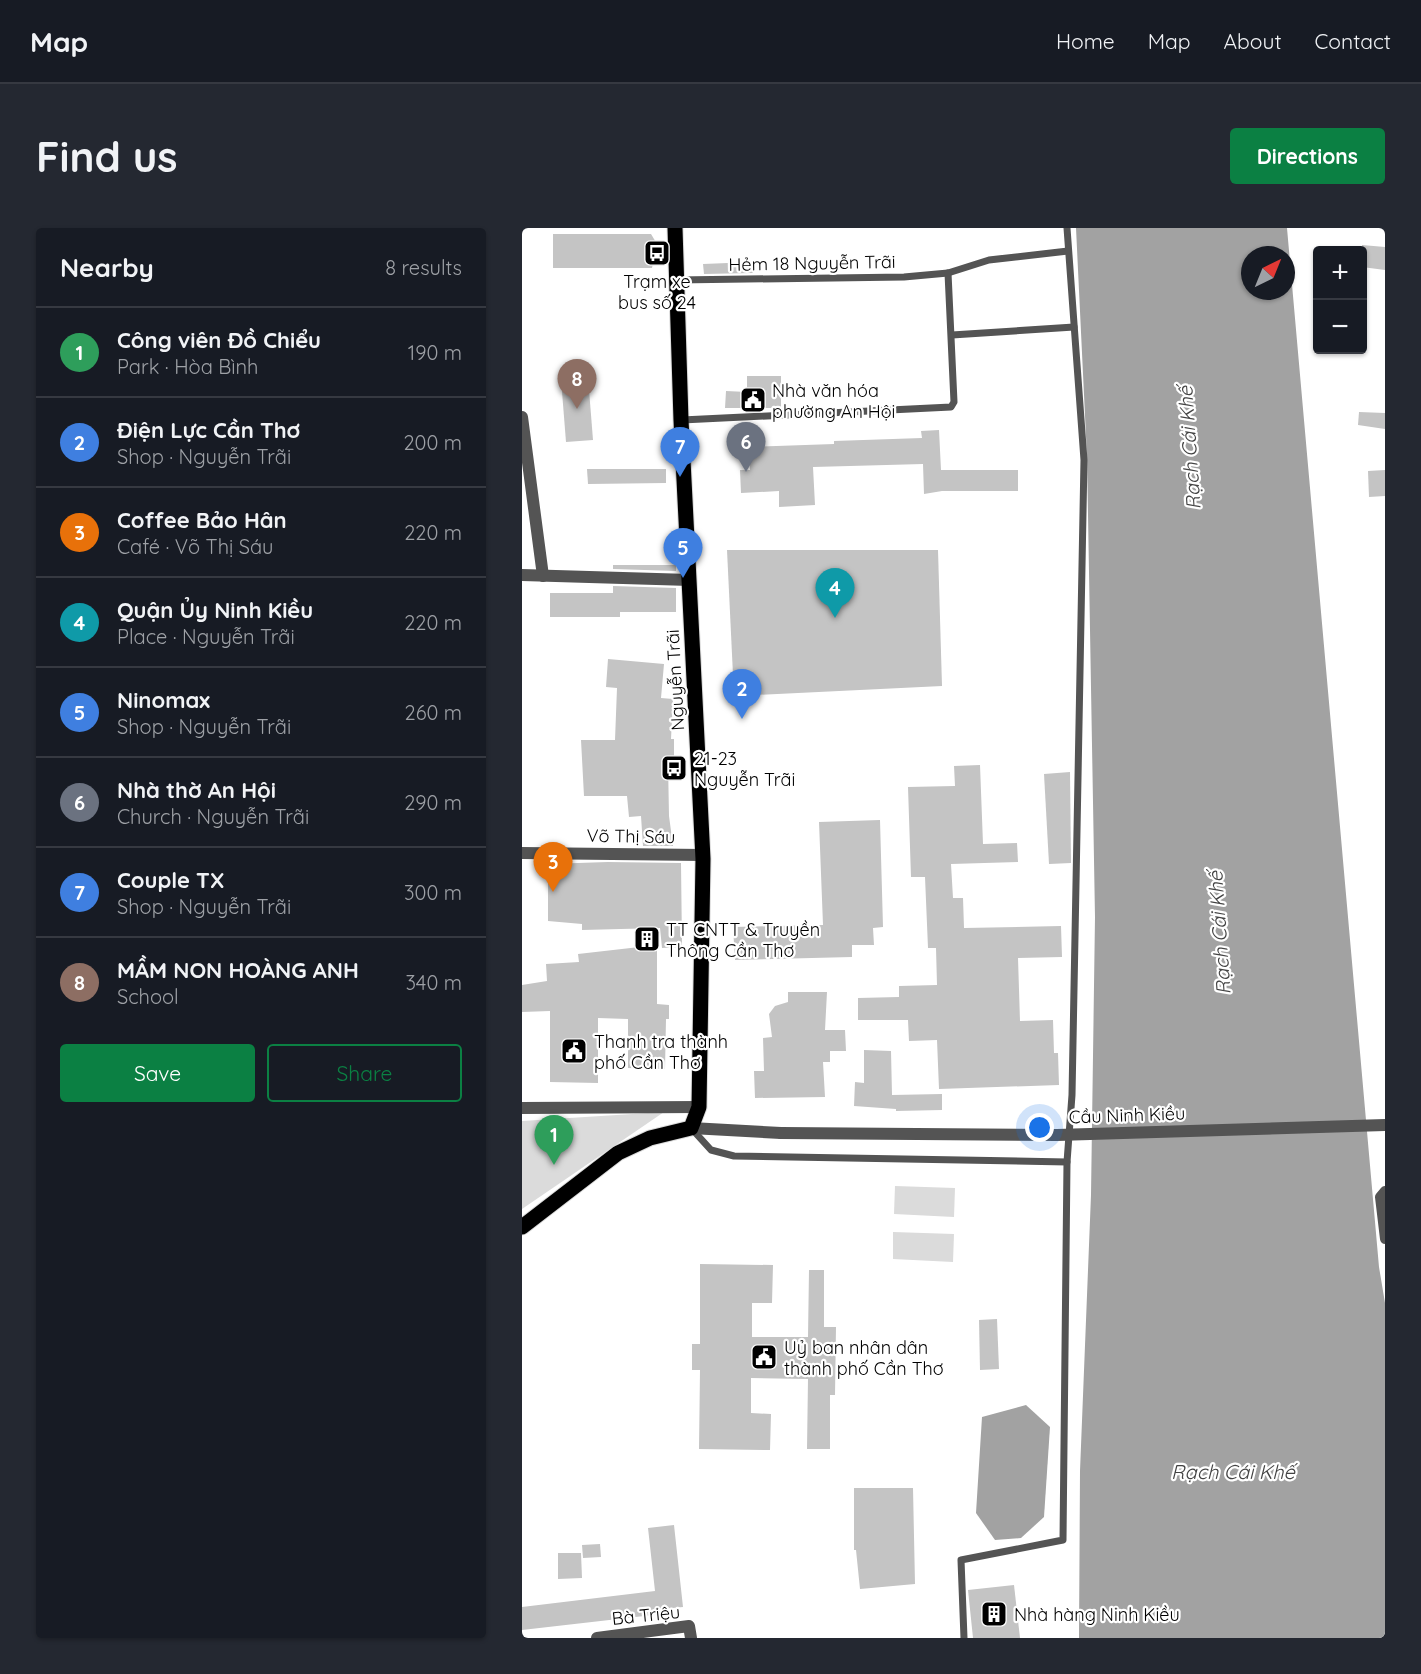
<!DOCTYPE html>
<html lang="en">
<head>
<meta charset="utf-8">
<style>
  body { margin:0; font-family:Quicksand,sans-serif; background:#242831; color:#f1f3f6 }
  .controls { position:absolute; right:18px; top:18px; display:grid; overflow:hidden; border-radius:6px; box-shadow:0 2px 4px #0004 }
  .controls button { width:54px; height:54px; display:grid; place-items:center; padding:0; border:0; border-bottom:2px solid #363941; background:#171b24; color:#f1f3f6; font:30px sans-serif }
  .compass { position:absolute; left:719px; top:18px; width:54px; height:54px; border-radius:50%; background:#171b24; box-shadow:0 2px 4px #0004; rotate:43deg }
  .you { position:absolute; left:518px; top:900px; width:21px; height:21px; margin:-15px; border:4px solid #fff; border-radius:50%; background:#1a73e8; box-shadow:0 0 0 9px #1a73e833 }
  .badge { display:grid; place-items:center; width:39px; height:39px; border-radius:50%; background:#0b8043; color:#fff; font-size:20px; font-weight:700 }
  .pin { position:absolute; translate:-50% -50px; filter:drop-shadow(0 2px 3px #0008) }
  .pin::after { content:''; position:absolute; top:32px; width:21px; height:18px; background:inherit; clip-path:polygon(0 0,100% 0,50% 100%) }
  .list { margin:0; padding:0; list-style:none }
  h2 { display:flex; justify-content:space-between; align-items:center; height:78px; margin:0; padding:0 24px; font-size:26px }
  h2 small { font-size:20px; font-weight:400; color:#9ea1a6 }
  .list li { display:grid; grid-template-columns:39px 1fr auto; gap:18px; align-items:center; box-sizing:border-box; height:90px; padding:0 24px; border-top:2px solid #363941 }
  .list b { display:block; font-size:22px; white-space:nowrap }
  .list p { margin:0; font-size:20px; white-space:nowrap; color:#9ea1a6 }
  .list em { font-size:20px; font-style:normal; color:#9ea1a6 }
  .actions { display:flex; gap:12px; padding:18px 24px }
  .actions a { flex:1; padding:14px 0; border:2px solid #0b8043; border-radius:6px; text-align:center; font-size:21px; color:#0b8043 }
  .actions .main { background:#0b8043; color:#fff }
  .map { position:relative; flex:none; width:863px; height:1410px; overflow:hidden; border-radius:6px }
  header { display:flex; align-items:center; gap:36px; box-sizing:border-box; height:84px; padding:0 30px; background:#171b24; border-bottom:2px solid #363941 }
  header strong { font-size:28px }
  nav { display:flex; gap:33px; margin-inline-start:auto; font-size:21px }
  .intro { display:flex; align-items:center; justify-content:space-between; box-sizing:border-box; height:144px; padding:0 36px }
  h1 { margin:0; font-size:42px }
  .button { padding:15px 27px; border-radius:6px; background:#0b8043; color:#fff; font-size:21px; font-weight:700 }
  main { display:flex; gap:36px; padding:0 36px }
  aside { flex:1; background:#171b24; border-radius:6px; box-shadow:0 2px 4px #0004 }
  .map>svg:first-child { display:block }
  .green { fill:#dbdbdb }
  .water { fill:#a2a2a2; fill-rule:evenodd }
  .building { fill:#c4c4c4 }
  .lines { fill:none; stroke-linecap:round; stroke-linejoin:round }
  .primary-casing { stroke:#dbdbdb; stroke-width:17 }
  .service { stroke:#545454; stroke-width:7 }
  .pedestrian { stroke:#545454; stroke-width:10 }
  .minor { stroke:#545454; stroke-width:12 }
  .tertiary { stroke:#545454; stroke-width:12 }
  .primary { stroke:#000; stroke-width:15 }
  .tertiary-bridge { stroke:#545454; stroke-width:12 }
  .labels { text-anchor:middle; dominant-baseline:central; stroke-width:4.5; stroke-linejoin:round; paint-order:stroke }
  .street-label { font-size:18px; fill:#000; stroke:#fff }
  .poi-label { font-size:18px; fill:#000; stroke:#fff; text-anchor:start }
  .water-label { font-size:20px; font-style:italic; fill:#434343; stroke:#fff }
</style>
</head>
<body>
<header>
<strong>Map</strong>
<nav><a>Home</a><a>Map</a><a>About</a><a>Contact</a></nav>
</header>
<div class="intro"><h1>Find us</h1><a class="button">Directions</a></div>
<main>
<aside>
<h2>Nearby<small>8 results</small></h2>
<ul class="list">
<li><span class="badge" style="background:#2e9e5b">1</span><div><b>Công viên Đồ Chiểu</b><p>Park · Hòa Bình</p></div><em>190 m</em></li>
<li><span class="badge" style="background:#3f7fe0">2</span><div><b>Điện Lực Cần Thơ</b><p>Shop · Nguyễn Trãi</p></div><em>200 m</em></li>
<li><span class="badge" style="background:#e8710a">3</span><div><b>Coffee Bảo Hân</b><p>Café · Võ Thị Sáu</p></div><em>220 m</em></li>
<li><span class="badge" style="background:#0f9aa8">4</span><div><b>Quận Ủy Ninh Kiều</b><p>Place · Nguyễn Trãi</p></div><em>220 m</em></li>
<li><span class="badge" style="background:#3f7fe0">5</span><div><b>Ninomax</b><p>Shop · Nguyễn Trãi</p></div><em>260 m</em></li>
<li><span class="badge" style="background:#6b7280">6</span><div><b>Nhà thờ An Hội</b><p>Church · Nguyễn Trãi</p></div><em>290 m</em></li>
<li><span class="badge" style="background:#3f7fe0">7</span><div><b>Couple TX</b><p>Shop · Nguyễn Trãi</p></div><em>300 m</em></li>
<li><span class="badge" style="background:#8d6e63">8</span><div><b>MẦM NON HOÀNG ANH</b><p>School</p></div><em>340 m</em></li>
</ul>
<div class="actions"><a class="main">Save</a><a>Share</a></div>
</aside>
<div class="map">
<svg width="863" height="1410" viewBox="0 0 863 1410">
  <rect width="100%" height="100%" fill="#fff"/>
  <g class="green">
    <path d="M142 884 0 981V893Z"/>
    <path d="M373 958 433 960 432 989 372 986Z"/>
    <path d="M371 1004 432 1006 431 1034 371 1031Z"/>
  </g>
  <g class="water">
    <path d="M554 0H765L857 1039 863 1075V1410H557L558 1243 569 967 573 689 565 229ZM728 27H764V63H728Z"/>
    <path d="M504 1177 528 1199 522 1289 499 1310 473 1312 454 1285 460 1189Z"/>
  </g>
  <g class="building">
    <path d="M31 6H129L135 16 130 40H31Z"/>
    <path d="M840 17 863 19V42L840 39Z"/>
    <path d="M231 34V45L182 46 181 36Z"/>
    <path d="M225 148H259V180H203L204 163 225 164Z"/>
    <path d="M66 149 71 212 44 214 39 151Z"/>
    <path d="M837 184 863 185V201L836 197Z"/>
    <path d="M417 202 419 242H496V263H420L402 266 401 236 291 239 293 277 257 279V263L219 265 218 242H228L227 219 312 216V213L400 210 399 203Z"/>
    <path d="M65 241H144V255L66 256Z"/>
    <path d="M863 242V268L847 269 846 243Z"/>
    <path d="M205 322H416L420 458 212 468Z"/>
    <path d="M91 337H154V343L91 341Z"/>
    <path d="M91 358 154 360V384H98V389H28V365H91Z"/>
    <path d="M86 431 142 436 139 470 151 471 149 511H152V535H146L147 588 151 618H121L119 588 107 589 105 568H62L59 512H93L95 460 84 459Z"/>
    <path d="M458 537 461 616 495 615 496 634 429 636 431 670H441L442 700 539 698 540 729 496 730 498 793 531 792 532 825H536L537 857 417 861 415 812 387 813 386 792H336V770L377 769V758L415 757 414 720H406L403 649H389L386 559 433 558 432 538Z"/>
    <path d="M548 544 549 635 527 636 522 546Z"/>
    <path d="M358 592 361 699 351 700 352 717H330V729L213 732 211 699 301 697 297 594Z"/>
    <path d="M86 634 159 635 160 719 140 720 138 700 60 702V696L26 693V636Z"/>
    <path d="M135 717V776L147 777V791H144L143 841 106 840V791L76 790V855L28 854V783L0 784V757L25 753 24 736 57 734 56 726Z"/>
    <path d="M266 764H305L303 802H323L324 823H308V834H301L303 869 233 870 232 843H242L241 810 250 809 247 786 253 778 266 774Z"/>
    <path d="M342 822 369 823 370 867 420 866V882L374 883V881L332 878 333 854 342 855Z"/>
    <path d="M178 1036 251 1037 250 1075H230V1109H286L287 1042H302V1099H314L313 1167H308V1221H285L286 1151 229 1150V1185L249 1186 248 1222 177 1221 178 1142H170V1116H178Z"/>
    <path d="M475 1091 477 1141 458 1142 457 1092Z"/>
    <path d="M332 1260H391L393 1356 338 1361 334 1322H332Z"/>
    <path d="M152 1297 161 1379 130 1382 131 1387 0 1402V1379L133 1363 126 1300Z"/>
    <path d="M78 1316 79 1329 61 1330 60 1317Z"/>
    <path d="M36 1325H59L60 1350 36 1351Z"/>
    <path d="M492 1357 498 1410H451L446 1362Z"/>
  </g>
  <g class="lines">
    <g class="primary-casing">
      <path id="primary" d="M0 999 96 925 128 910 169 900 177 879 181 631 159 192 153 0"/>
    </g>
    <g class="service">
      <path d="M155 52 382 49 426 45 467 32 546 23"/>
      <path d="M430 107 552 99"/>
      <path d="M160 192 429 179 432 174 426 45"/>
      <path d="M169 900 189 922 212 928 545 934"/>
      <path d="M442 1410 439 1332 541 1312 545 934 550 867 562 232 545 0"/>
    </g>
    <path class="pedestrian" d="M863 963 858 969 863 1011"/>
    <g class="minor">
      <path d="M0 189 21 348"/>
      <path d="M0 347 168 352"/>
      <path d="M0 625 181 627"/>
      <path d="M0 880 177 879"/>
      <path d="M75 1410 167 1398 169 1410"/>
    </g>
    <path class="tertiary" d="M169 900 259 905"/>
    <use href="#primary" class="primary"/>
    <path class="tertiary-bridge" d="M259 905 535 907 863 897"/>
  </g>
  <defs>
    <g id="bus-square" transform="scale(1.35)"><rect x="-9" y="-9" width="18" height="18" rx="4" fill="#000" stroke="#fff"/><path d="M-5-6H5V4H4V6H2V4H-2V6H-4V4H-5ZM-3.5-4V0h7V-4ZM-3.5 1.2v1.5H-2V1.2ZM2 1.2v1.5H3.5V1.2Z" fill="#fff"/></g>
    <g id="civic-square" transform="scale(1.35)"><rect x="-9" y="-9" width="18" height="18" rx="4" fill="#000" stroke="#fff"/><path d="M-.6-6.5H3V-4.5H.6V-3L4-1V1h2V6H-6V1h2V-1L-.6-3ZM-1.2 2.5V6h2.4V2.5Z" fill="#fff"/></g>
    <g id="building-square" transform="scale(1.35)"><rect x="-9" y="-9" width="18" height="18" rx="4" fill="#000" stroke="#fff"/><path d="M-4-6H4V6H1V3H-1V6H-4ZM-2.5-4.3h1.7v1.8h-1.7ZM.8-4.3h1.7v1.8H.8ZM-2.5-1h1.7V.8h-1.7ZM.8-1h1.7V.8H.8Z" fill="#fff"/></g>
  </defs>
  <g fill-rule="evenodd">
    <use href="#bus-square" x="135" y="25"/>
    <use href="#civic-square" x="231" y="172"/>
    <use href="#bus-square" x="152" y="540"/>
    <use href="#building-square" x="125" y="711"/>
    <use href="#civic-square" x="52" y="823"/>
    <use href="#civic-square" x="242" y="1129"/>
    <use href="#building-square" x="472" y="1386"/>
  </g>
  <g class="labels">
    <g class="street-label">
      <text transform="translate(290 35) rotate(-1)">Hẻm 18 Nguyễn Trãi</text>
      <text transform="translate(153 452) rotate(-93)">Nguyễn Trãi</text>
      <text transform="translate(109 608) rotate(1)">Võ Thị Sáu</text>
      <text transform="translate(605 887) rotate(-2)">Cầu Ninh Kiều</text>
      <text transform="translate(124 1387) rotate(-6)">Bà Triệu</text>
    </g>
    <g class="poi-label">
      <text x="135" y="53" text-anchor="middle">Trạm xe<tspan x="135" dy="21">bus số 24</tspan></text>
      <text x="250" y="162">Nhà văn hóa<tspan x="250" dy="21">phường An Hội</tspan></text>
      <text x="172" y="530">21-23<tspan x="172" dy="21">Nguyễn Trãi</tspan></text>
      <text x="144" y="701">TT CNTT &amp; Truyền<tspan x="144" dy="21">Thông Cần Thơ</tspan></text>
      <text x="72" y="813">Thanh tra thành<tspan x="72" dy="21">phố Cần Thơ</tspan></text>
      <text x="262" y="1119">Uỷ ban nhân dân<tspan x="262" dy="21">thành phố Cần Thơ</tspan></text>
      <text x="492" y="1386">Nhà hàng Ninh Kiều</text>
    </g>
    <g class="water-label">
      <text transform="translate(667 220) rotate(-94)">Rạch Cái Khế</text>
      <text transform="translate(697 705) rotate(-94)">Rạch Cái Khế</text>
      <text x="711" y="1243">Rạch Cái Khế</text>
    </g>
  </g>
</svg>
<div class="controls">
<button>+</button>
<button>−</button>
</div>
<svg class="compass" viewBox="-18 -18 36 36"><path d="M0-13l5 13h-10z" fill="#e53935"/><path d="M0 13l5-13h-10z" fill="#9ea1a6"/></svg>
<div class="you"></div>
<div class="pin badge" style="left:32px;top:937px;background:#2e9e5b">1</div>
<div class="pin badge" style="left:220px;top:491px;background:#3f7fe0">2</div>
<div class="pin badge" style="left:31px;top:664px;background:#e8710a">3</div>
<div class="pin badge" style="left:313px;top:390px;background:#0f9aa8">4</div>
<div class="pin badge" style="left:161px;top:350px;background:#3f7fe0">5</div>
<div class="pin badge" style="left:224px;top:244px;background:#6b7280">6</div>
<div class="pin badge" style="left:158px;top:249px;background:#3f7fe0">7</div>
<div class="pin badge" style="left:55px;top:181px;background:#8d6e63">8</div>
</div>
</main>
</body>
</html>
